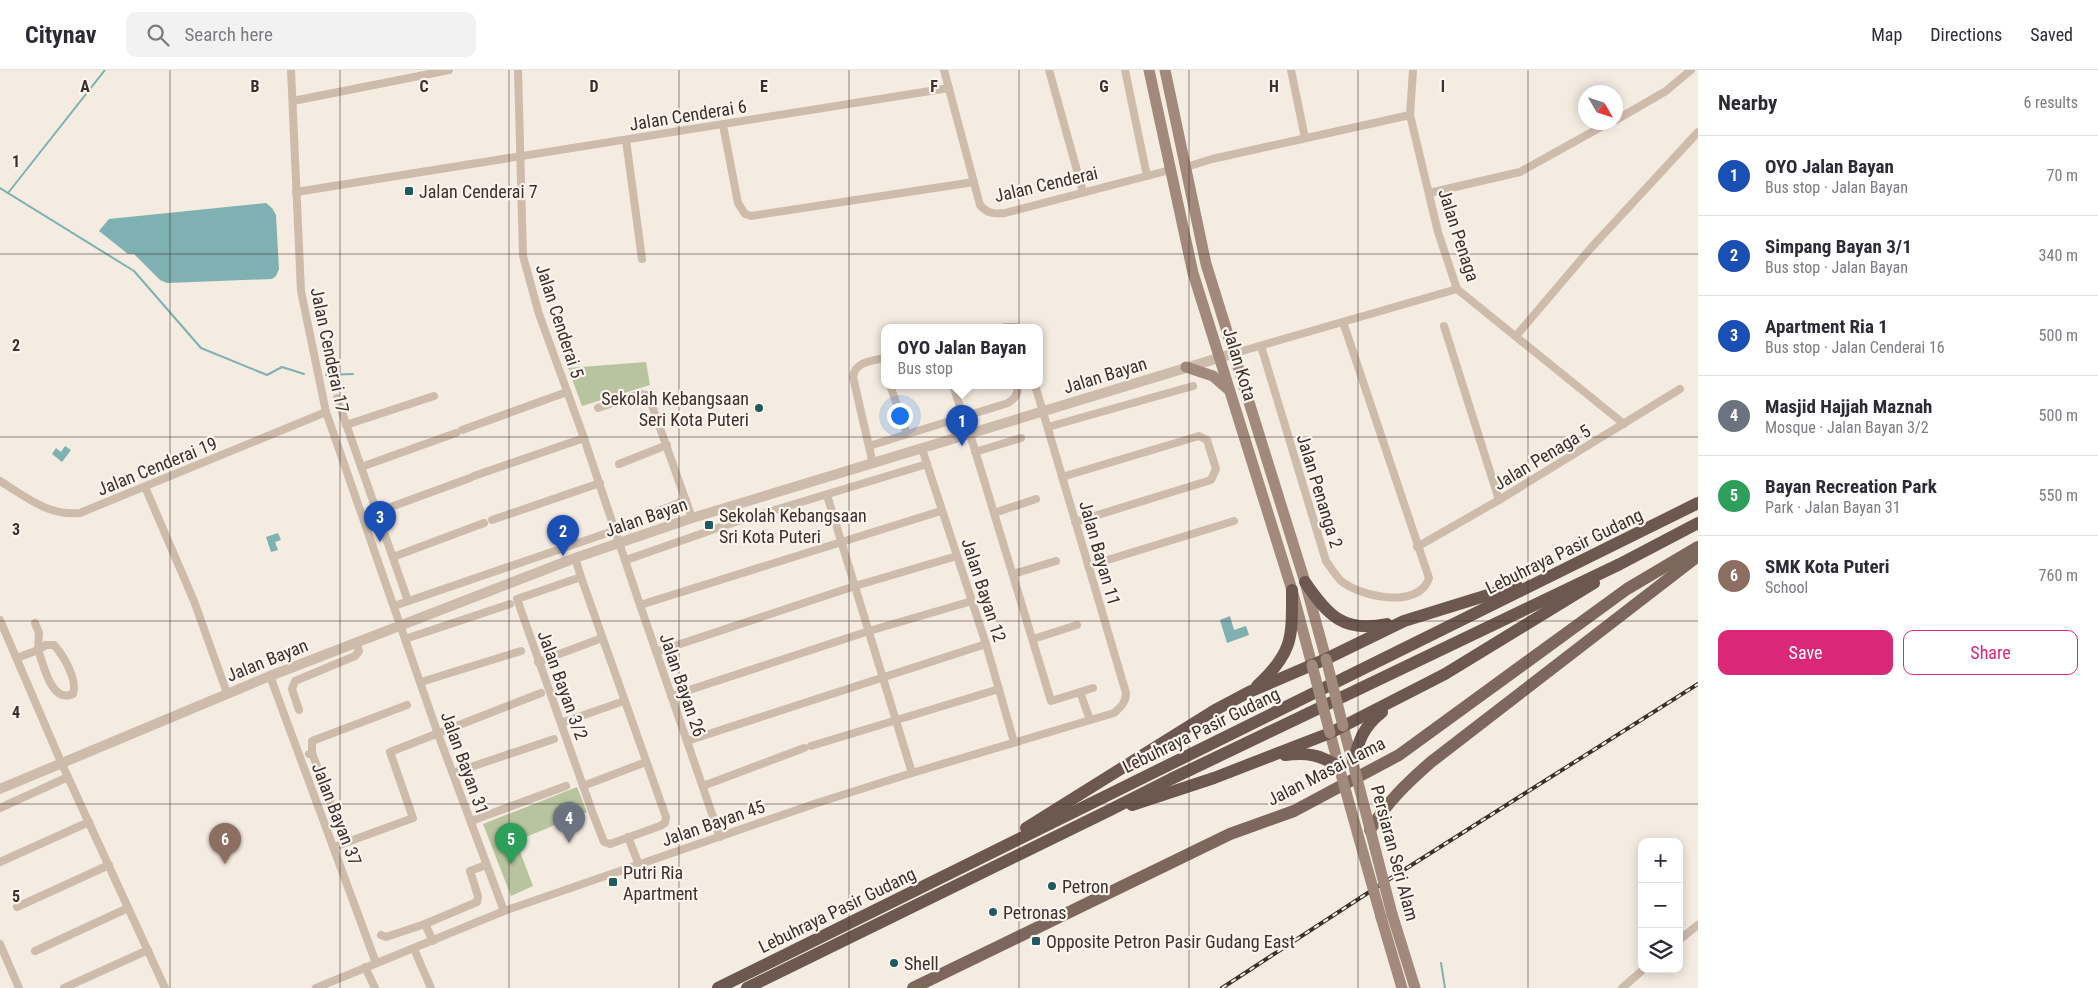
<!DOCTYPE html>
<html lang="en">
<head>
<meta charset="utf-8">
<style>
  body { margin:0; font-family:"Roboto Condensed",sans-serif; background:#f2f2f3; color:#2b2b33 }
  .controls { position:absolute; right:15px; bottom:15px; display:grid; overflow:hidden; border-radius:10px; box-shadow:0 2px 12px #0003 }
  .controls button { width:45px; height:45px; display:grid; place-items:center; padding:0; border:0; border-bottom:1px solid #e1e1e2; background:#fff; color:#2b2b33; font:25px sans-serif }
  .compass { position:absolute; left:1578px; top:15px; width:45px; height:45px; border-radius:50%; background:#fff; box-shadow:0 2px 12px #0003; rotate:129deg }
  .you { position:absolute; left:899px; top:345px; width:18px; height:18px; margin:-12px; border:4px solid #fff; border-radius:50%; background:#1a73e8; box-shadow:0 0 0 8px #1a73e833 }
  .badge { display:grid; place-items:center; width:32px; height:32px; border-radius:50%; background:#db2777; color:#fff; font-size:16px; font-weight:700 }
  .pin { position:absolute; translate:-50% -41px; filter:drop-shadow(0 1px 2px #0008) }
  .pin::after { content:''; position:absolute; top:26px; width:18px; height:15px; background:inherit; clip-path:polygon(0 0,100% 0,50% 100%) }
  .popup { position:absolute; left:881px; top:254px; width:162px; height:65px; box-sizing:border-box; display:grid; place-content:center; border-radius:10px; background:#fff; filter:drop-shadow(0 1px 4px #0005); font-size:16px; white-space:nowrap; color:#7c7c81 }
  .popup b { font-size:19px; color:#2b2b33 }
  .popup::after { content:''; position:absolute; left:50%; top:100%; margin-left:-10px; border:10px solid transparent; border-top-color:#fff }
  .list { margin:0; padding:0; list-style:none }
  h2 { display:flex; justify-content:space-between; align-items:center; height:65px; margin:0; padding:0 20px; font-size:21px }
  h2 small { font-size:16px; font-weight:400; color:#7c7c81 }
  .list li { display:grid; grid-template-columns:32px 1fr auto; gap:15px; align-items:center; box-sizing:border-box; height:80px; padding:0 20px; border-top:1px solid #e1e1e2 }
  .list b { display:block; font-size:19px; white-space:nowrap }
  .list p { margin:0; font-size:16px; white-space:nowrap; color:#7c7c81 }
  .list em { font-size:16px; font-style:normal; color:#7c7c81 }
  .actions { display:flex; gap:10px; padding:15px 20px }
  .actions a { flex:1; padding:11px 0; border:1px solid #db2777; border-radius:10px; text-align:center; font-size:18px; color:#db2777 }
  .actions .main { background:#db2777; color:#fff }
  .icon { flex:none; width:28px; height:28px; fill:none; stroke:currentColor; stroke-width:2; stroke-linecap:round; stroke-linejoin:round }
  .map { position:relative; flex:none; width:1698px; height:918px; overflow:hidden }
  header { display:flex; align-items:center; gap:30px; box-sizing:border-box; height:70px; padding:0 25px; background:#fff; border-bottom:1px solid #e1e1e2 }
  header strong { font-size:24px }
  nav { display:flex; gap:28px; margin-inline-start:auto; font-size:18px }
  .search { width:350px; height:45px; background:#f2f2f3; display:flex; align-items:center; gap:12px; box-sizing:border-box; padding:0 18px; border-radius:10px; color:#7c7c81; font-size:19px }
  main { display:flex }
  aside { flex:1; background:#fff }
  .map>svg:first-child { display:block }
  .green { fill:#b8c4a0 }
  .water { fill:#7fb0b2 }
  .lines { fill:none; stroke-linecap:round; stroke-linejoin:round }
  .stream { stroke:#7fb0b2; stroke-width:2 }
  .minor { stroke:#cdbbac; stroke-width:8 }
  .tertiary { stroke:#cdbbac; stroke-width:10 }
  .secondary { stroke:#a18a7d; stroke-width:11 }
  .primary { stroke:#7d675c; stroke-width:12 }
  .trunk { stroke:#6c584f; stroke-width:12 }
  .rail-casing { stroke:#3b302b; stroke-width:4 }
  .rail { stroke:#fbf5ee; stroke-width:2; stroke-dasharray:5.5; stroke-linecap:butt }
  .secondary-bridge { stroke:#a18a7d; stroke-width:11 }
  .grid { fill:none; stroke:#3b302b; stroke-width:1; stroke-opacity:0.55 }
  .poi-dot { fill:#1f5a5e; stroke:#fbf5ee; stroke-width:2 }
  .labels { text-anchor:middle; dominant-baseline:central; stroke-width:4.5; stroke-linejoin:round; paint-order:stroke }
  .street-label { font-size:18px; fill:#3b302b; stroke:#fbf5ee }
  .poi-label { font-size:18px; fill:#3b302b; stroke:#fbf5ee; text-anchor:start }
  .grid-label { font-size:16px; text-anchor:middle; font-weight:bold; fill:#3b302b; stroke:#fbf5ee; stroke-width:4.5; stroke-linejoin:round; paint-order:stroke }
</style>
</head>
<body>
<header>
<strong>Citynav</strong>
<div class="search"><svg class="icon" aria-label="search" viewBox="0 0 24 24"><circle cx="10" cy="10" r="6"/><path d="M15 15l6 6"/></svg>Search here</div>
<nav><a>Map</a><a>Directions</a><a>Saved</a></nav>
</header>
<main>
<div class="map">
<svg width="1698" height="918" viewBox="0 0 1698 918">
  <rect width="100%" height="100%" fill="#f4ebe1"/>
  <g class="green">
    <path d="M646 292 650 315 582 336 568 298Z"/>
    <path d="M577 717 587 742 516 771 533 816 511 826 483 754Z"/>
  </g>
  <g class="water">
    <path d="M266 133 272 138 276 145 279 199 276 206 272 209 167 213 160 210 134 184H128L99 161 109 149Z"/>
    <path d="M65 376 71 380 62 392 52 384 56 378 61 382Z"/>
    <path d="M278 463 281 470 275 472 278 480 271 482 266 467Z"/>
    <path d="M1230 546 1234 560 1246 556 1249 565 1227 573 1220 550Z"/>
  </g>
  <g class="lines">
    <g class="stream">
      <path d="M0 118 134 201 201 278 267 305 282 297 304 304"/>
      <path d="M8 123 105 0"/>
      <path d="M326 305 353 304"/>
      <path d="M1441 893 1445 918"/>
    </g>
    <g class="minor">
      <path d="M291 0 301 221 326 342 438 664 504 841"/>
      <path d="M518 0 523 186 539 244 584 368 640 535 720 767"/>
      <path d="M944 0 980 135C988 144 994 144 1005 143L1170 100"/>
      <path d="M1049 0 1083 122"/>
      <path d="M1125 0 1147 106"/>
      <path d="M1291 0 1305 68"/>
      <path d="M1413 0 1410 45 1438 162 1457 219 1624 354"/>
      <path d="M293 31 449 0"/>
      <path d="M1616 50 1666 21 1691 0"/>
      <path d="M723 55 738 133 745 144 751 146 974 112"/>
      <path d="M626 70 642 189"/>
      <path d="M1186 97 1212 89 1410 45"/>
      <path d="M296 122 949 18"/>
      <path d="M1429 123 1520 102 1610 52"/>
      <path d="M1444 256 1499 430"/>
      <path d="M1005 257H1015"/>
      <path d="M1516 266 1590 179 1698 62"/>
      <path d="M1261 276 1326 491C1330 497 1335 504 1340 510 1359 527 1419 540 1429 508L1343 252"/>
      <path d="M1235 283 1457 219"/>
      <path d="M890 315 907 364"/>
      <path d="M953 315 963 346"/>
      <path d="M337 328 408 531"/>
      <path d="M598 338 639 324 647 325 649 327 692 448"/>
      <path d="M346 355 434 326"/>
      <path d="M1048 357 1193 316"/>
      <path d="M462 360 567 322"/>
      <path d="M970 364 1051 631 1093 618"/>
      <path d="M869 376 1008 333C1015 329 1019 323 1017 315"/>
      <path d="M922 379 986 574 1014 672"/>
      <path d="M975 382 1021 368"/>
      <path d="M619 394 667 375"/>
      <path d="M873 394 853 307C855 292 871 291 884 288"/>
      <path d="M361 397 456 363"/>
      <path d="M474 406 584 368"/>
      <path d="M1062 407 1199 366 1207 370 1216 399 1211 410 1075 452"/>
      <path d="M0 411C26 427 48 446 80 443L326 342"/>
      <path d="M145 417 194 531 227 623"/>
      <path d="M827 425 912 703"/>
      <path d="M377 442 470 408"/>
      <path d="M994 443 1036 429"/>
      <path d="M649 445 686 430"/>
      <path d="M492 450 600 413"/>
      <path d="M1417 477 1499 430 1680 319"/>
      <path d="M393 487 484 453"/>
      <path d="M575 488 581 507 666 747 665 753 660 756 610 774 604 772 593 744 517 529 581 507"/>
      <path d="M626 490 735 452 927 394"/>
      <path d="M1088 496 1234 451"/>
      <path d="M1013 504 1056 491"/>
      <path d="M640 535 941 441"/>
      <path d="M394 536 616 460"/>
      <path d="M0 550 61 692 165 918"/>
      <path d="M405 569 510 534"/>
      <path d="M1033 569 1077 555"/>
      <path d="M46 575H54C63 585 78 609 73 624 51 634 44 595 38 580Z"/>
      <path d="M656 582 855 516 957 486"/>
      <path d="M17 588 38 580 39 563 35 553"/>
      <path d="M538 592 602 568"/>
      <path d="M270 606 376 893"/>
      <path d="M421 612 521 581"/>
      <path d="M1080 622 1090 650"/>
      <path d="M671 626 869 561 972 531"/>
      <path d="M299 640 292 619 295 611 355 586 359 581 356 572"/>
      <path d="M561 653 624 631"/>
      <path d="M687 671 986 574"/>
      <path d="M811 676 999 619"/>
      <path d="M312 683V671L407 635"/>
      <path d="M309 684 312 683 345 771"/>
      <path d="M453 703 554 669"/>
      <path d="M583 716 646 692"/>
      <path d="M703 716 804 678"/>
      <path d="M0 738 68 707"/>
      <path d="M471 751 566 716"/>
      <path d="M628 767 639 795"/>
      <path d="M334 777 413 748 390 682 541 623"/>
      <path d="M0 792 89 752"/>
      <path d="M17 837 109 795"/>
      <path d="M425 854 433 871"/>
      <path d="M381 865 386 867 425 854 477 832 478 826 470 801 486 795"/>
      <path d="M1679 870 1698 855"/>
      <path d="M0 874 19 918"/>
      <path d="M414 879 431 918"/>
      <path d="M35 881 128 838"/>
      <path d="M365 897 375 918"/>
      <path d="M64 918 148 880"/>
      <path d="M316 918 504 841 817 733 912 703 1114 643C1121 637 1126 632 1126 623L1035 315"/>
      <path d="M1622 918 1644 899"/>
    </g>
    <path class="tertiary" d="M0 719 270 606 575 488 692 448 1235 283"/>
    <g class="secondary">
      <path d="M1149 0 1193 203 1292 520 1312 595"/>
      <path d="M1165 0 1206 194 1305 512 1326 589"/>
      <path d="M1186 297 1213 306 1228 319"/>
      <path d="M1343 656 1353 693"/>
      <path d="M1330 663 1339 697"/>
      <path d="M1392 844 1415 918"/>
      <path d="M1381 847 1402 918"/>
    </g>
    <g class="primary">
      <path d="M1370 760C1387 732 1407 713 1431 692L1698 486"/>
      <path d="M913 918 1230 764 1294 741 1399 685 1627 519 1698 477"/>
    </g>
    <g class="trunk">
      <path d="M1305 512C1328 546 1344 563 1387 554"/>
      <path d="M1257 616C1294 582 1292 567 1292 520"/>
      <path d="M1285 685C1307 682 1321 685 1339 697"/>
      <path d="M1353 693C1359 670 1363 657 1382 642"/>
      <path d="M1132 735 1214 708 1330 663 1445 604 1594 513"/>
      <path d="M1026 758 1215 640 1249 622 1326 589 1404 551 1517 516"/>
      <path d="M718 918 1698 433"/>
      <path d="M747 918 1110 740 1171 709 1620 494 1698 453"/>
    </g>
    <g class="rail-casing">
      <path id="rail" d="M1222 918 1380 815 1698 614"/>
    </g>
    <use href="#rail" class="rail"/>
    <g class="secondary-bridge">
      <path d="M1326 589 1343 656"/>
      <path d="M1312 595 1330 663"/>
      <path d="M1353 693 1392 844"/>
      <path d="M1339 697 1381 847"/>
    </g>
  </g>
  <path class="grid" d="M170 0V918M340 0V918M509 0V918M679 0V918M849 0V918M1019 0V918M1189 0V918M1358 0V918M1528 0V918M0 184H1698M0 367H1698M0 551H1698M0 734H1698"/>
  <g class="poi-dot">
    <rect x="404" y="116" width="10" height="10" rx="2.5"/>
    <circle cx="759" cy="338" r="5"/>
    <rect x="704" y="450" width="10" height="10" rx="2.5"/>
    <rect x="608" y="807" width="10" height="10" rx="2.5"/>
    <circle cx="1052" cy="816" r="5"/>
    <circle cx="993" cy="842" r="5"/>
    <rect x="1031" y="866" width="10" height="10" rx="2.5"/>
    <circle cx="894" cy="893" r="5"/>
  </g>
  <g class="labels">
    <g class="street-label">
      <text transform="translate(688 45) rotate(-9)">Jalan Cenderai 6</text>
      <text transform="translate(1046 114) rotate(-13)">Jalan Cenderai</text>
      <text transform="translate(1459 165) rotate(72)">Jalan Penaga</text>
      <text transform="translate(560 251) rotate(72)">Jalan Cenderai 5</text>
      <text transform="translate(330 280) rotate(78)">Jalan Cenderai 17</text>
      <text transform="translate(1240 294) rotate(73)">Jalan Kota</text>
      <text transform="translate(1105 305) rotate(-17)">Jalan Bayan</text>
      <text transform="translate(1542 387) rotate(-31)">Jalan Penaga 5</text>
      <text transform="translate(157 396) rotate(-22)">Jalan Cenderai 19</text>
      <text transform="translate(1320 421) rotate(73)">Jalan Penanga 2</text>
      <text transform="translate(646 447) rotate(-19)">Jalan Bayan</text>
      <text transform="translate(1564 481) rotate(-26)">Lebuhraya Pasir Gudang</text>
      <text transform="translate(1100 483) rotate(74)">Jalan Bayan 11</text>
      <text transform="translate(984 520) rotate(72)">Jalan Bayan 12</text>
      <text transform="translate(267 590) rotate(-22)">Jalan Bayan</text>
      <text transform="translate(563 615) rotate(70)">Jalan Bayan 3/2</text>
      <text transform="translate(683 615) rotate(71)">Jalan Bayan 26</text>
      <text transform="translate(1201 660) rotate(-26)">Lebuhraya Pasir Gudang</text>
      <text transform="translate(465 693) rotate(70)">Jalan Bayan 31</text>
      <text transform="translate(1326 701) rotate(-27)">Jalan Masai Lama</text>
      <text transform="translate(337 744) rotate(69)">Jalan Bayan 37</text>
      <text transform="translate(713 753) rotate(-19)">Jalan Bayan 45</text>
      <text transform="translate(1395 783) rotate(75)">Persiaran Seri Alam</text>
      <text transform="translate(837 840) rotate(-26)">Lebuhraya Pasir Gudang</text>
    </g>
    <g class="poi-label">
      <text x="419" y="121">Jalan Cenderai 7</text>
      <text x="749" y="328" text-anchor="end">Sekolah Kebangsaan<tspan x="749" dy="21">Seri Kota Puteri</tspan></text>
      <text x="719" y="445">Sekolah Kebangsaan<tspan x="719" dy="21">Sri Kota Puteri</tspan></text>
      <text x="623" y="802">Putri Ria<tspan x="623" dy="21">Apartment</tspan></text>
      <text x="1062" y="816">Petron</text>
      <text x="1003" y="842">Petronas</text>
      <text x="1046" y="871">Opposite Petron Pasir Gudang East</text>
      <text x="904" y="893">Shell</text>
    </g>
  </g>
  <g class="grid-label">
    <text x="85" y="22">A</text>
    <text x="255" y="22">B</text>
    <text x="424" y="22">C</text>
    <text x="594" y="22">D</text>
    <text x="764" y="22">E</text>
    <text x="934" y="22">F</text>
    <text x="1104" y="22">G</text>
    <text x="1274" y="22">H</text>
    <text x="1443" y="22">I</text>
    <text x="16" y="97">1</text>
    <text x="16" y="281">2</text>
    <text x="16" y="465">3</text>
    <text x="16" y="648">4</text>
    <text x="16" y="832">5</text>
  </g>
</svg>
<div class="controls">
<button>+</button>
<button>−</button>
<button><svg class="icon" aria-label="layers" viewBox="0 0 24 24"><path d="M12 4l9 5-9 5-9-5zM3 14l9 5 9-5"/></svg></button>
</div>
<svg class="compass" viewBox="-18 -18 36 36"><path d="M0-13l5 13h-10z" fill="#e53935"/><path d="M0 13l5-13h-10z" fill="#7c7c81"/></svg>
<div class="you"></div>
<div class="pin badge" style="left:962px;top:376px;background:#1a4fb4">1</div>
<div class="popup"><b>OYO Jalan Bayan</b>Bus stop</div>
<div class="pin badge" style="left:563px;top:486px;background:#1a4fb4">2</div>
<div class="pin badge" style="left:380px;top:472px;background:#1a4fb4">3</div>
<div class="pin badge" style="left:569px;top:773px;background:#6b7280">4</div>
<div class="pin badge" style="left:511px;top:794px;background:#2e9e5b">5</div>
<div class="pin badge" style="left:225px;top:794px;background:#8d6e63">6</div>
</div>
<aside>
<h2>Nearby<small>6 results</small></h2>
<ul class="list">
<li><span class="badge" style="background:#1a4fb4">1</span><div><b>OYO Jalan Bayan</b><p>Bus stop · Jalan Bayan</p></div><em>70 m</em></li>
<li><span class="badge" style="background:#1a4fb4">2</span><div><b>Simpang Bayan 3/1</b><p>Bus stop · Jalan Bayan</p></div><em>340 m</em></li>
<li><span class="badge" style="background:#1a4fb4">3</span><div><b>Apartment Ria 1</b><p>Bus stop · Jalan Cenderai 16</p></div><em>500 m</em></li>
<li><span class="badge" style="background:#6b7280">4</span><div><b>Masjid Hajjah Maznah</b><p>Mosque · Jalan Bayan 3/2</p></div><em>500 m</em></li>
<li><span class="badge" style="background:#2e9e5b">5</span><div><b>Bayan Recreation Park</b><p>Park · Jalan Bayan 31</p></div><em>550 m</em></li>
<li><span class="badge" style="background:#8d6e63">6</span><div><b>SMK Kota Puteri</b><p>School</p></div><em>760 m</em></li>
</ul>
<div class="actions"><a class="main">Save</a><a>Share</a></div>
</aside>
</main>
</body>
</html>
